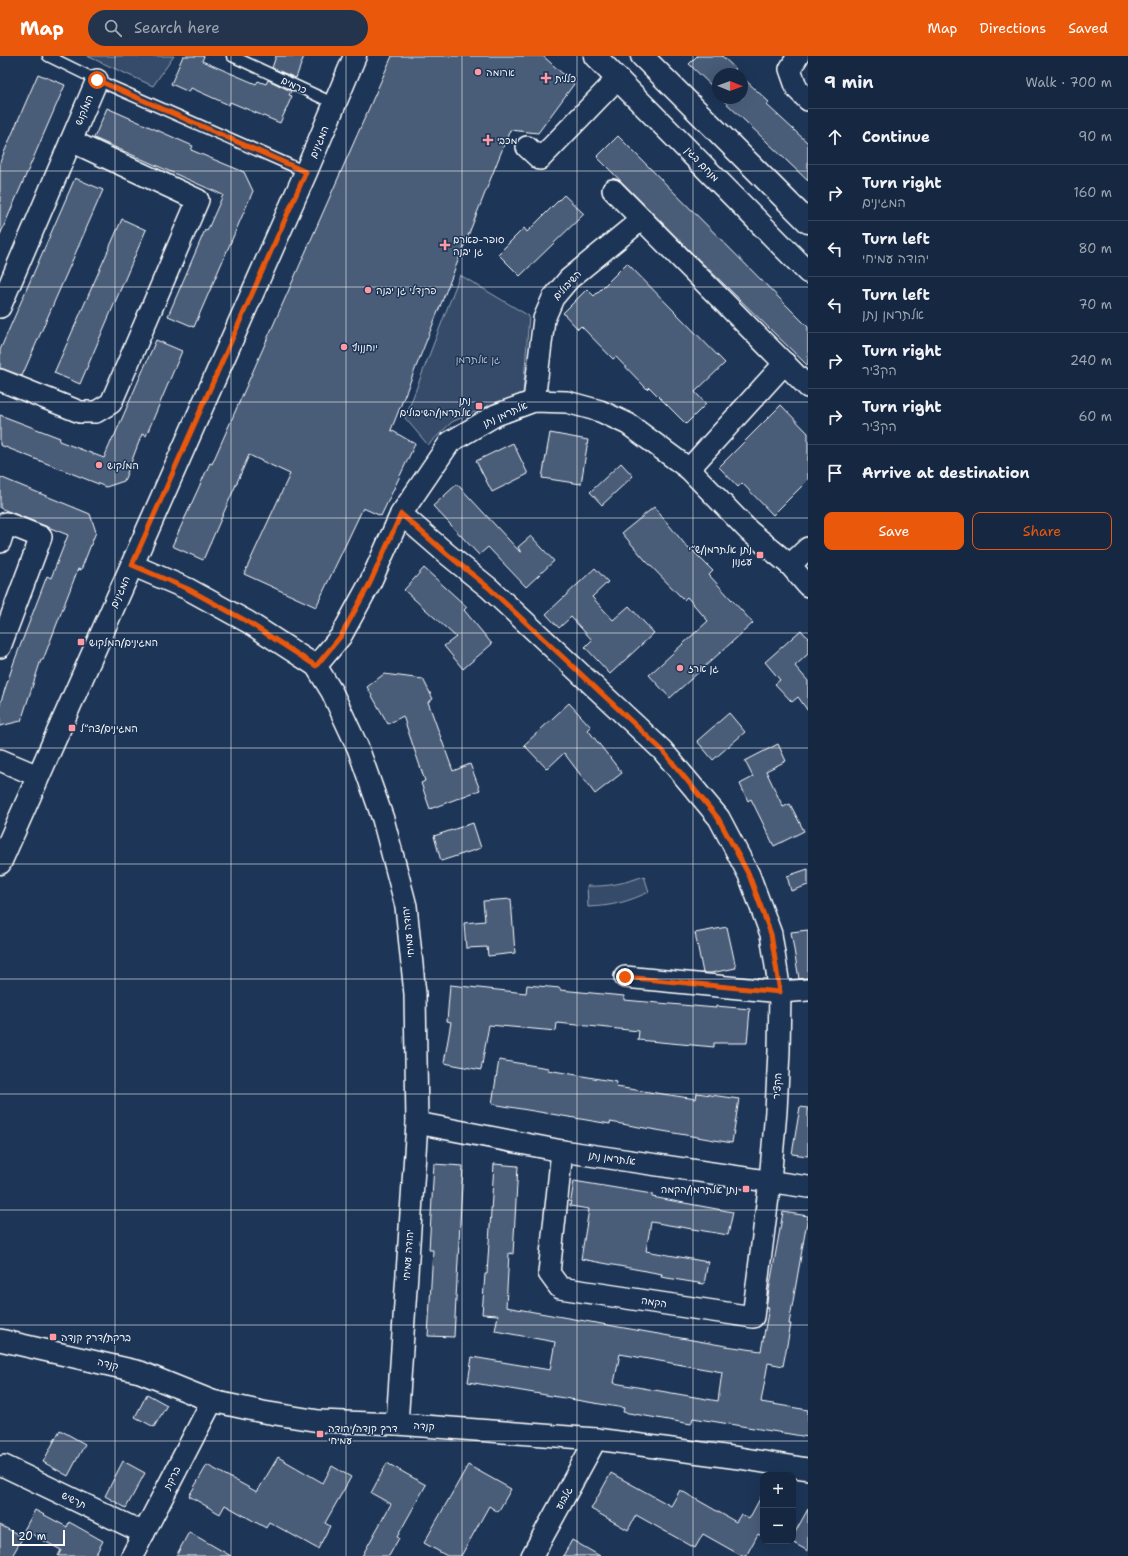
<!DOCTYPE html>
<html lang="en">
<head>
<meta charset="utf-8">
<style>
  body { margin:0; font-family:"Shantell Sans","Playpen Sans Hebrew",sans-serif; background:#23344c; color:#f1f3f6 }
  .controls { position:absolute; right:12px; bottom:12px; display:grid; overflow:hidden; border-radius:8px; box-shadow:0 4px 16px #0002 }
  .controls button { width:36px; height:36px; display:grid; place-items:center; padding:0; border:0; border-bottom:1px solid #35445a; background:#162841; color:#f1f3f6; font:20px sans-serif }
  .compass { position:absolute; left:712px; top:12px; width:36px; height:36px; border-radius:50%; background:#162841; box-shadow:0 4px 16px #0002; rotate:91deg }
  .scale { position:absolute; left:12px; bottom:10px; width:53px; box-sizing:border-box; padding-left:4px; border:2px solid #fff; border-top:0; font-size:11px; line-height:14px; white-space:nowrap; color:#fff; -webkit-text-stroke:3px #1d3557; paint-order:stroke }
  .stop { position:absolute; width:12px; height:12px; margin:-9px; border:3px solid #ea580c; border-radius:50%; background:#fff }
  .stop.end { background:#ea580c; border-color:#fff; box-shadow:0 1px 4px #0008 }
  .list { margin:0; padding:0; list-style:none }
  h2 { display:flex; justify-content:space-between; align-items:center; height:52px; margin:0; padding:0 16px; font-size:17px }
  h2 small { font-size:13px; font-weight:400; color:#9ea6b1 }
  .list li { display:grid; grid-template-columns:26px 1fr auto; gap:12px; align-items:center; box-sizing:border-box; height:56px; padding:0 16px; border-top:1px solid #35445a }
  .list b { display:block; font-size:15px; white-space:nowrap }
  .list p { margin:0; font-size:13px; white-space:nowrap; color:#9ea6b1 }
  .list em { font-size:13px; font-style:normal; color:#9ea6b1 }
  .actions { display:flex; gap:8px; padding:12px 16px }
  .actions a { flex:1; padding:9px 0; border:1px solid #ea580c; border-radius:8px; text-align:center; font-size:14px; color:#ea580c }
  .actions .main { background:#ea580c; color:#fff }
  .icon { flex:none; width:22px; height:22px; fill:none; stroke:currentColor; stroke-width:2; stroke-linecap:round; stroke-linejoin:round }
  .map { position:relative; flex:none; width:808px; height:1500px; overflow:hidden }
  header { display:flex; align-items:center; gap:24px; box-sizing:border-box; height:56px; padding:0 20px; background:#ea580c; color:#fff }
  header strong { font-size:19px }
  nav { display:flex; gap:22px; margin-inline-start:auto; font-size:14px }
  .search { width:280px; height:36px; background:#23344c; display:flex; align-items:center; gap:10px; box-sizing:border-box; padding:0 14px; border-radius:22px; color:#9ea6b1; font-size:15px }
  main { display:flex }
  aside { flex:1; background:#162841 }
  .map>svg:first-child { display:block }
  .green { fill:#364b69; stroke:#9aa5b4 }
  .building { fill:#4a5d79; stroke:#fff; fill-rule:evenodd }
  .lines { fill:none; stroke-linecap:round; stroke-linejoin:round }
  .lane-casing { stroke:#fff; stroke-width:13 }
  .street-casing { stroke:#fff; stroke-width:24 }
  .secondary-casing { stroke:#fff; stroke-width:25 }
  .lane { stroke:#1d3557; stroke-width:10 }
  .street { stroke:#1d3557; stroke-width:21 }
  .secondary { stroke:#1d3557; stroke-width:22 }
  .route { stroke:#ea580c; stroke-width:5 }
  .grid { fill:none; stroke:#fff; stroke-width:1; stroke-opacity:0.55 }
  .poi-dot { fill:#ff9aa2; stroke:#1d3557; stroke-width:1.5 }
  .labels { text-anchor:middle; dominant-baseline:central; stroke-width:3; stroke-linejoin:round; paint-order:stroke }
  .poi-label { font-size:10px; fill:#fff; stroke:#1d3557; text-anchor:start }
  .street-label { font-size:10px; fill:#fff; stroke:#1d3557 }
  .park-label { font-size:10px; fill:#b9c0ca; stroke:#1d3557 }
</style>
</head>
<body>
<header>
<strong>Map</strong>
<div class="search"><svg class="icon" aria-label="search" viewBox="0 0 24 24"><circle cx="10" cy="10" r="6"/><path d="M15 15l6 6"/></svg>Search here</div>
<nav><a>Map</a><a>Directions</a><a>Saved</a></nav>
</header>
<main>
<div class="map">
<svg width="808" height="1500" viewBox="0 0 808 1500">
  <rect width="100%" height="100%" fill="#1d3557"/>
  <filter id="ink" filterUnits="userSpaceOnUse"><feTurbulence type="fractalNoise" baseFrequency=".025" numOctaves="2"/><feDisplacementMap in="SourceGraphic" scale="8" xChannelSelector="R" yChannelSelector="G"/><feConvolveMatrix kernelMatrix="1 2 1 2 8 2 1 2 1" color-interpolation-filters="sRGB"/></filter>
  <g filter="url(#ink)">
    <g class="green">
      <path d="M87 0H174L153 30Z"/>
      <path d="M460 219 529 260 523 338 497 346 452 366 428 389 405 362Z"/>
      <path d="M644 820 649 836C627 846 613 850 588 851L587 830C608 831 625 827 644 820Z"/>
    </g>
    <g class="building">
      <path d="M183 0H204L202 5 256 28 258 25 266 28 268 24 291 35 289 39 292 40 280 67 230 46 229 49 191 32 189 36 171 28Z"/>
      <path d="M276 0H304L296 22 272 12Z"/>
      <path d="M392 0H543L574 28 538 77 510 74 391 374 415 388 381 460 363 452 316 551 244 518 290 418 249 399 203 504 172 490 210 407 212 408Z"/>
      <path d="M697 0H722L736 13 734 14 739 18H718V36L689 8Z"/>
      <path d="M38 18 65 29 0 179V106Z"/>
      <path d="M742 21 769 46 767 49 808 87V125L723 44 725 42H742Z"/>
      <path d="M107 52 193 90 191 94 244 116 253 135 194 271 168 260 205 174 207 175 223 139 94 82Z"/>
      <path d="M618 80 808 271V310L695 200 597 101Z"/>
      <path d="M75 122 103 134 22 320 0 312V294Z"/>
      <path d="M564 139 584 158 520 220 498 198 524 172 527 176Z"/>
      <path d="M122 163 146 174 80 328 54 317Z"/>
      <path d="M627 207 725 307 695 336 706 348 686 368 649 331 647 333 616 301 613 303 581 270 578 273 563 257 587 233 594 240Z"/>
      <path d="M156 284 182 295 146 380 142 378 124 425 106 431 0 389V359L60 382 59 385 104 402 113 381H114Z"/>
      <path d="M781 349 808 377V424L773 459 742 427 738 431 719 411Z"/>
      <path d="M550 377 588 384 581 428 542 422Z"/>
      <path d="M513 387 528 418 492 436 476 405Z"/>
      <path d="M621 407 633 420 602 449 590 436Z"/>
      <path d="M0 421 90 458 96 476 81 514 78 513 43 604H41L21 665 0 670V648L14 606 47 520 51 522 68 479 0 452Z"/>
      <path d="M457 428 521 497 518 491 531 480 554 505 526 531 488 491 479 499 433 450Z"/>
      <path d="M654 451 688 492 689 491 713 515 709 519 753 567 670 642 649 619 708 565 687 541 684 544 645 504 622 477Z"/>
      <path d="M424 512 467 551 464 554 492 588 463 613 444 590 456 581 404 534Z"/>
      <path d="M595 512 608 526 592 541 613 564 629 550 654 577 610 618 585 591 592 584 571 561 559 572 546 558Z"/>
      <path d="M801 574 808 582V598L795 610 808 625V655L798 641 792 646 775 628 780 624 765 606Z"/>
      <path d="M384 618 423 623 433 643 428 646 453 715 470 708 480 734 430 753 421 727 425 725 403 660 388 668 367 631Z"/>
      <path d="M569 647 591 671 588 674 622 717 595 738 564 697 547 713 524 689Z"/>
      <path d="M729 657 745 676 713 704 697 685Z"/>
      <path d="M778 688 786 705 766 715 783 751 790 748 804 775 774 790 751 743 748 745 740 728 753 721 745 705Z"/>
      <path d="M473 767 481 792 441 805 434 780Z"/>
      <path d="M808 813V829L791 835 787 820Z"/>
      <path d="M511 843 515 897 488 900 487 891 466 892 464 867 485 865 483 845Z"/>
      <path d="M727 871 736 912 711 917H703L695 877Z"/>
      <path d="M808 874V922L799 923 791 876Z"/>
      <path d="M450 929 526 937 527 929 560 932V934L624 940V944L716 952V950L750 953 747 987H714V991L638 984 639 975 557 967 556 975 489 969 481 1014 444 1007 451 966 447 965Z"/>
      <path d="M499 1004 548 1012V1014L617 1026 616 1031 696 1043 697 1037 739 1043 732 1087 610 1066V1068L563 1060 492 1048Z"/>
      <path d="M800 1051 808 1052V1100L792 1098Z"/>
      <path d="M434 1108 463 1110 454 1281 428 1280 433 1194H429Z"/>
      <path d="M494 1108 518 1110 513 1198 509 1197 506 1251 726 1290 761 1295 769 1251H766L783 1156 808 1160 789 1268H791L783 1310 768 1307 761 1346 808 1354V1381L693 1362 691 1368 623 1356 624 1352 468 1326 472 1301 550 1314 555 1286 495 1275 498 1259 482 1258 485 1218H487ZM620 1298 722 1316 718 1345 614 1327Z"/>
      <path d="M574 1125 652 1138V1141L733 1156 728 1179 651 1166 646 1195 708 1206 704 1228 661 1221 662 1218 581 1203 589 1153 570 1150Z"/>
      <path d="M147 1338 167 1349 154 1371 135 1361Z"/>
      <path d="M60 1374 85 1388 68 1420 43 1406Z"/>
      <path d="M278 1401 323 1427 332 1410 351 1421 325 1467 330 1470 318 1493 269 1466 266 1472 225 1449 220 1458 189 1440 207 1409 257 1436Z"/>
      <path d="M123 1405 145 1417 126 1452 105 1440Z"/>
      <path d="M387 1407 426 1429 397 1481 399 1482 389 1500H362L391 1448 371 1437Z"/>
      <path d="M468 1409 511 1433 498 1456 489 1450 461 1500H447L424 1487Z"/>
      <path d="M611 1417 671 1450 680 1434 736 1466 741 1458 749 1463 763 1437V1481L758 1478 746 1500H742L703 1478 695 1492 636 1459 628 1474 591 1453Z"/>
      <path d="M808 1453V1495L790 1485H793V1480Z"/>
      <path d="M35 1454 67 1471 69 1466 103 1485 95 1500H58L61 1494 24 1474Z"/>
      <path d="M0 1469 23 1481 12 1500H0Z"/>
      <path d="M189 1476 231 1500H176Z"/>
      <path d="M572 1484 600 1500H563Z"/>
    </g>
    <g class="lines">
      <g class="lane-casing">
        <g id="lane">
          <path d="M48 0 97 24 306 116"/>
          <path d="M232 0 335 48"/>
        </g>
      </g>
      <g class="street-casing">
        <g id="street">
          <path d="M798 0 790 13 797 33 808 44"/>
          <path d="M527 91 540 103 618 22"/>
          <path d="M613 134 808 331"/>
          <path d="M0 251 97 24"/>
          <path d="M0 324 80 356H96L111 347 198 144 71 85"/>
          <path d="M534 345 544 263 553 242 569 223 642 163"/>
          <path d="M689 413 785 307"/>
          <path d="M401 458 447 498 489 532 662 694 719 762 749 819 771 878 780 936 779 995 776 1055 770 1125 753 1261 560 1232 549 1217 562 1095"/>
          <path d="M0 486 6 467 41 481 0 591"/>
          <path d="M132 509 188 533 248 566 316 610 332 636 358 692 383 763 406 850 415 938 417 1067 397 1368"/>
          <path d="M790 509 808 492"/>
          <path d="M316 610 341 580 370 527 401 458 450 386 496 359 534 345 567 346 600 355 628 368 689 413 749 475 790 509 808 530"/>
          <path d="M0 704 38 720"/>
          <path d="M625 921 780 936 808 934"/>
          <path d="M417 1067 562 1095 808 1131"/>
          <path d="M0 1284 140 1316 212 1345 263 1356 319 1365 397 1368 596 1383 739 1402 808 1413"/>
          <path d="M4 1410 144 1477"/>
          <path d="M132 1500 212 1345"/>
          <path d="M532 1500 596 1383"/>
        </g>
      </g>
      <g class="secondary-casing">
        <g id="secondary">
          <path d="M595 0 808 216"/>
          <path d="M642 0 808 166"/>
          <path d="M0 807 306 116 355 0"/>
        </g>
      </g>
      <use href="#lane" class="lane"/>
      <use href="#street" class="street"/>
      <use href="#secondary" class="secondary"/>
    </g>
  </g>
  <g class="lines" filter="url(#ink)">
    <path class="route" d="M97 24 306 116 132 509 188 533 248 566 316 610 341 580 370 527 401 458 447 498 489 532 662 694 718 762 749 819 771 878 780 936 625 921"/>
  </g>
  <path class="grid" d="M115 0V1500M231 0V1500M346 0V1500M462 0V1500M577 0V1500M693 0V1500M0 115H808M0 231H808M0 346H808M0 462H808M0 577H808M0 692H808M0 808H808M0 923H808M0 1038H808M0 1154H808M0 1269H808M0 1385H808"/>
  <g class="poi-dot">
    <circle cx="478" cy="16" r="4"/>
    <path d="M544 16h4v4h4v4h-4v4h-4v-4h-4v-4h4z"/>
    <path d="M486 78h4v4h4v4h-4v4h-4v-4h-4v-4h4z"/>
    <path d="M443 183h4v4h4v4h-4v4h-4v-4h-4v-4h4z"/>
    <circle cx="368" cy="234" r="4"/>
    <circle cx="344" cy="291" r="4"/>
    <rect x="475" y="346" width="8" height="8" rx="2"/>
    <circle cx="99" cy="409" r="4"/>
    <rect x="756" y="495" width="8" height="8" rx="2"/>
    <rect x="77" y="582" width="8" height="8" rx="2"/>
    <circle cx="680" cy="612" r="4"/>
    <rect x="68" y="668" width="8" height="8" rx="2"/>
    <rect x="742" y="1129" width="8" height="8" rx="2"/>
    <rect x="49" y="1277" width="8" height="8" rx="2"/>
    <rect x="316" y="1374" width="8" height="8" rx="2"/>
  </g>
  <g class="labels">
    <g class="poi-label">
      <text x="486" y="16">ארומה</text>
      <text x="555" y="22">כללית</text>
      <text x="497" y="84">מכבי</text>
      <text x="453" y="183">סופר-פארם<tspan x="453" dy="12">גן יבנה</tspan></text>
      <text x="376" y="234">פרנדלי גן יבנה</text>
      <text x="352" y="291">יוחננוף</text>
      <text x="471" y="344" text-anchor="end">נתן<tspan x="471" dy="12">אלתרמן/השיבולים</tspan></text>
      <text x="107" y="409">המלקוש</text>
      <text x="752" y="493" text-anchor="end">נתן אלתרמן/ש״י<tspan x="752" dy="12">עגנון</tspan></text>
      <text x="89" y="586">המגינים/המלקוש</text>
      <text x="688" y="612">גן ארז</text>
      <text x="80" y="672">המגינים/צה״ל</text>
      <text x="738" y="1133" text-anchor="end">נתן אלתרמן/הקמה</text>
      <text x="61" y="1281">ברקת/דרך קנדה</text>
      <text x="328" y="1372">דרך קנדה/יהודה<tspan x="328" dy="12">עמיחי</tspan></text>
    </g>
    <g class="street-label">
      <text transform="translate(294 29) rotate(25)">כרמים</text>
      <text transform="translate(84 54) rotate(-67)">המלקוש</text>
      <text transform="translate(319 86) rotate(-67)">המגינים</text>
      <text transform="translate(702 108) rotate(46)">מנחם בגין</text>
      <text transform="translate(567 229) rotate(-47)">השיבולים</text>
      <text transform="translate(505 358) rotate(-24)">אלתרמן נתן</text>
      <text transform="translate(120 536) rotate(-66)">המגינים</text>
      <text transform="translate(408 876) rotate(-96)">יהודה עמיחי</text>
      <text transform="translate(777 1030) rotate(-86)">הקציר</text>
      <text transform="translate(612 1102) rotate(8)">אלתרמן נתן</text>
      <text transform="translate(408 1199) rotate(-86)">יהודה עמיחי</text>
      <text transform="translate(654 1246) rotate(9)">הקמה</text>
      <text transform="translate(108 1308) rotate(14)">קנדה</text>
      <text transform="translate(424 1370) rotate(4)">קנדה</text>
      <text transform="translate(172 1422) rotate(-63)">ברקת</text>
      <text transform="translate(564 1442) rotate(-61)">גלבוע</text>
      <text transform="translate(74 1444) rotate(26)">תרשיש</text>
    </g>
    <g class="park-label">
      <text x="478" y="303">גן אלתרמן</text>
    </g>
  </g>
</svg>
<div class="controls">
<button>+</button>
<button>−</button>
</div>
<svg class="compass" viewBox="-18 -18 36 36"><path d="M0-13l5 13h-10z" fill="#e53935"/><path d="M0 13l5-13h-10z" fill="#9ea6b1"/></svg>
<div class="scale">20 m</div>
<div class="stop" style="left:97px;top:24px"></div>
<div class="stop end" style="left:625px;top:921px"></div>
</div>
<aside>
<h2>9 min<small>Walk · 700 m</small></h2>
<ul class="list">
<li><svg class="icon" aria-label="ahead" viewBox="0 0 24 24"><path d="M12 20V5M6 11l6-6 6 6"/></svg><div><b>Continue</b></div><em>90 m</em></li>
<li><svg class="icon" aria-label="right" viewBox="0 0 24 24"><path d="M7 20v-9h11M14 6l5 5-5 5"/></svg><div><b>Turn right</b><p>המגינים</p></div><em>160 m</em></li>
<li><svg class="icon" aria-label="left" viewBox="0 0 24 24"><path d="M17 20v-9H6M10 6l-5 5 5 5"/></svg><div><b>Turn left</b><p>יהודה עמיחי</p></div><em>80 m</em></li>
<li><svg class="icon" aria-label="left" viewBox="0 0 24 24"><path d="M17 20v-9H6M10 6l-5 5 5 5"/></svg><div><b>Turn left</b><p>אלתרמן נתן</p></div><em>70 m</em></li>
<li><svg class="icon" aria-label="right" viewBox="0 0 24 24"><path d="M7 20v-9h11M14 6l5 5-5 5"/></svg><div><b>Turn right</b><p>הקציר</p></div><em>240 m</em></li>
<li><svg class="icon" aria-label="right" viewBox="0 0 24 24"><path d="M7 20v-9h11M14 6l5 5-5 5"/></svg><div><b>Turn right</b><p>הקציר</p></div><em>60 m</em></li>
<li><svg class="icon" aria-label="arrive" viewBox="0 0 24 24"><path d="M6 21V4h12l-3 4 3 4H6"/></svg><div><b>Arrive at destination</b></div></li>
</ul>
<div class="actions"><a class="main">Save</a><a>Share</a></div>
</aside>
</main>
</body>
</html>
